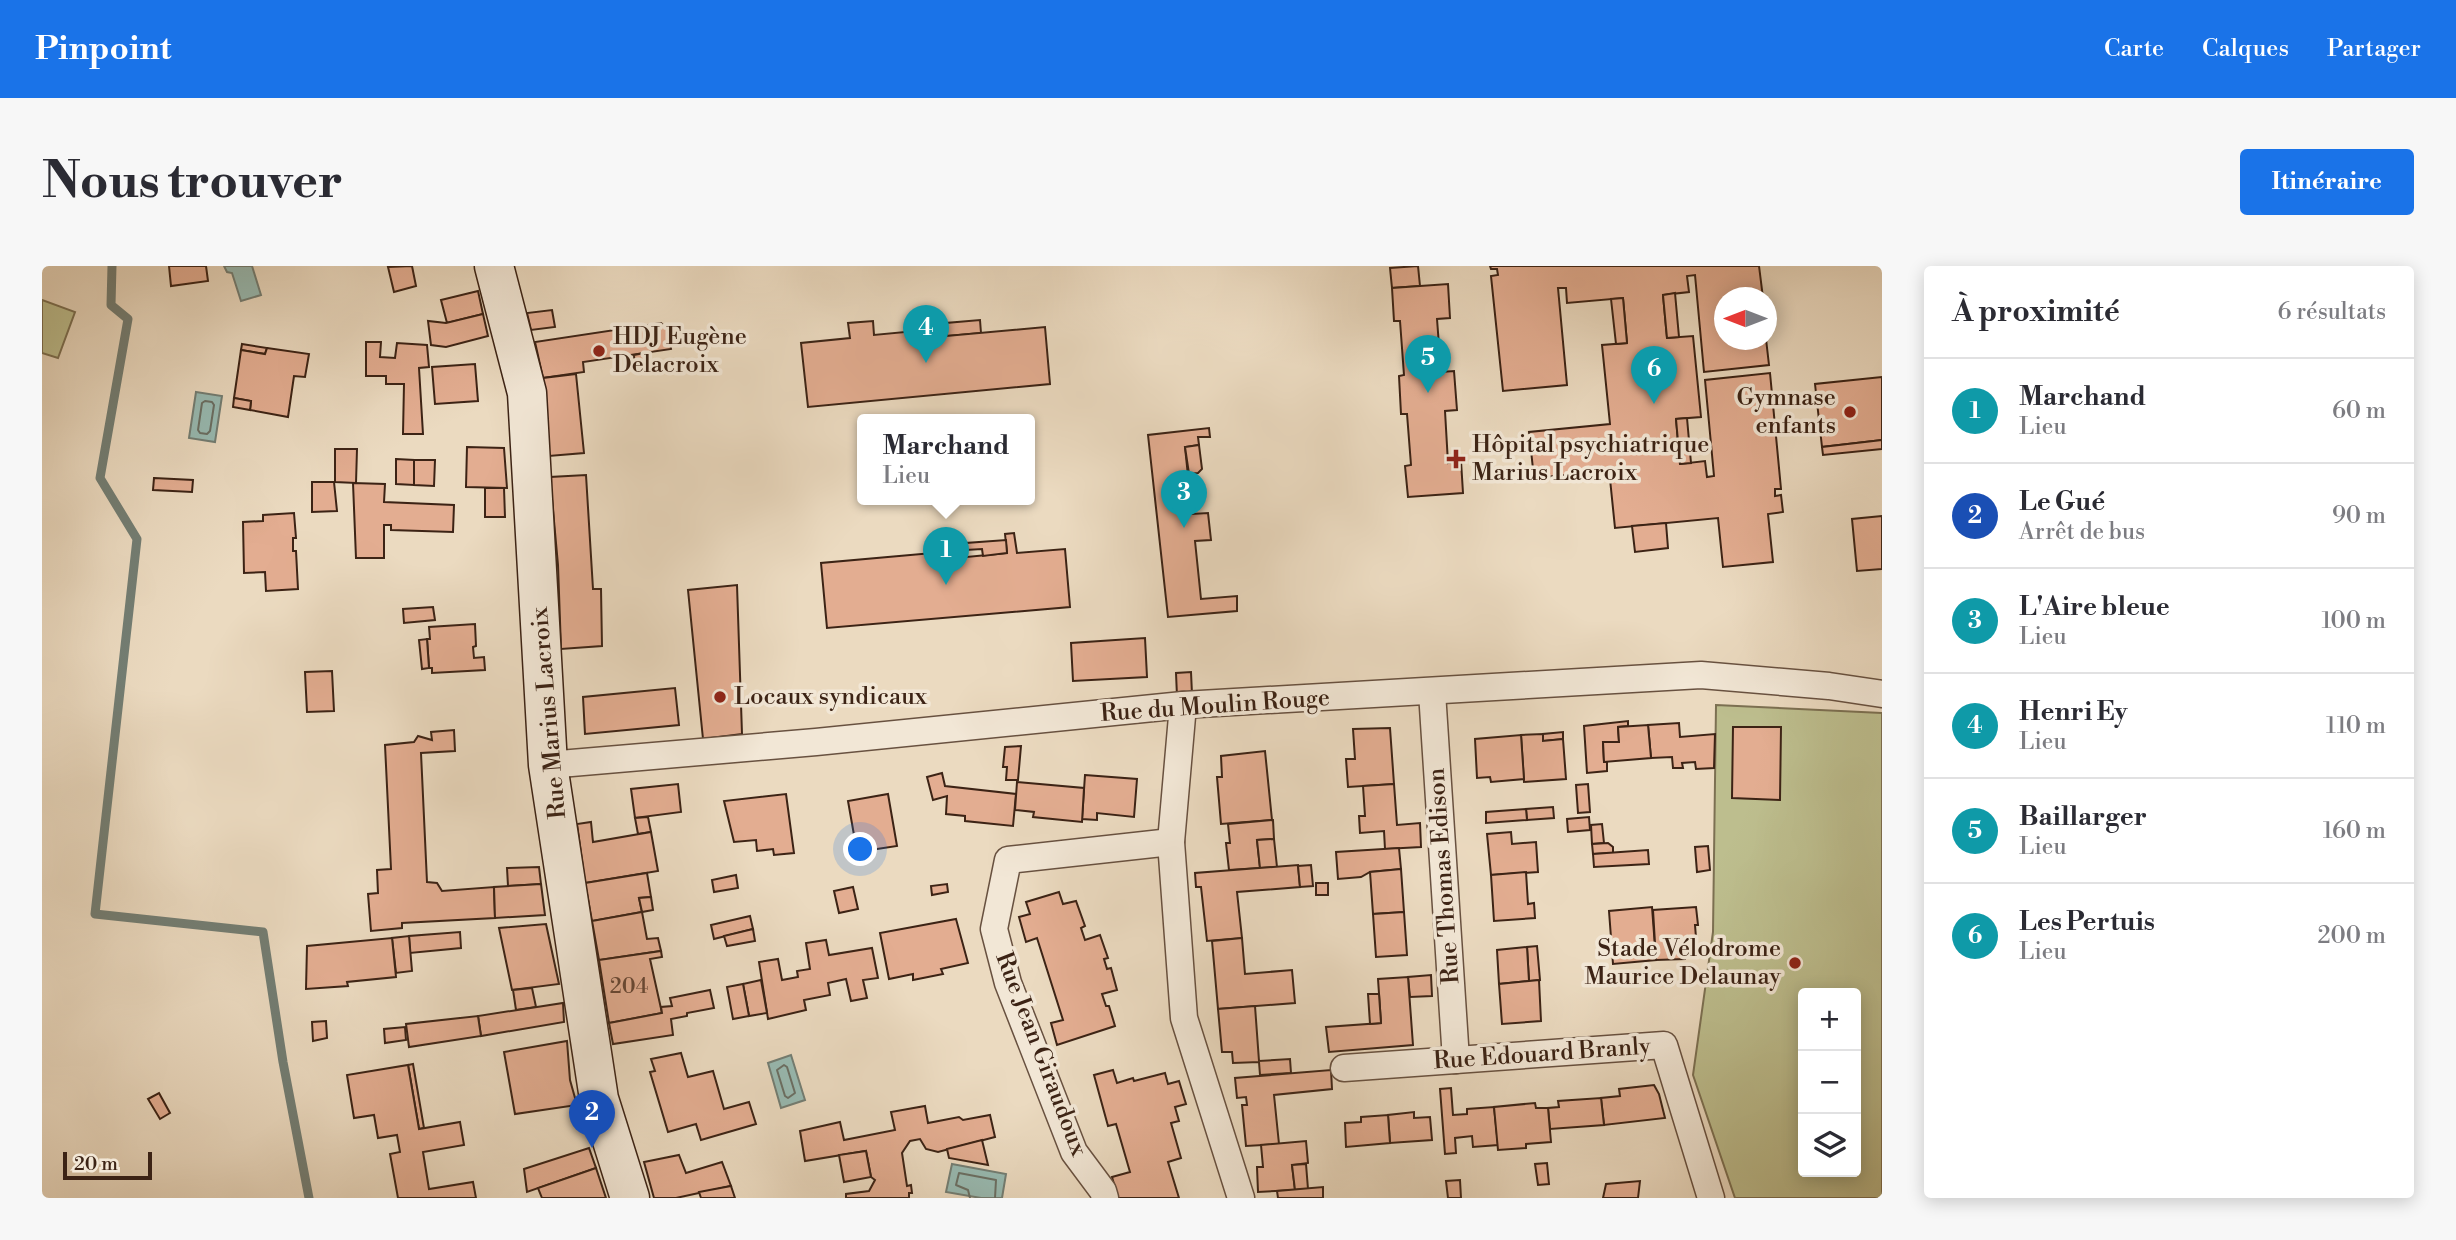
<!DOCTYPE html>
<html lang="fr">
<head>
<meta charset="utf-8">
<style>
  body { margin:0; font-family:"Libre Bodoni",serif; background:#f7f7f7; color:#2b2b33 }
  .controls { position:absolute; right:21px; bottom:21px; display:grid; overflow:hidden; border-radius:7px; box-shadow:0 4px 18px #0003 }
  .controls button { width:63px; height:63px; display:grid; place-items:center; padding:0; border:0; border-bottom:2px solid #e1e1e2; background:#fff; color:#2b2b33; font:35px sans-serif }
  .compass { position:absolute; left:1672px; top:21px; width:63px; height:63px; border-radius:50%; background:#fff; box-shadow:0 4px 18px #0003; rotate:270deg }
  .scale { position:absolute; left:21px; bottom:18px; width:89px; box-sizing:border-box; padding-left:7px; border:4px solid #3c2315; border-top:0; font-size:19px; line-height:24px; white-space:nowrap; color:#3c2315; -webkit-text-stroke:5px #f2e7d6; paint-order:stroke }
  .you { position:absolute; left:819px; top:584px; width:24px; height:24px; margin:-18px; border:5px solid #fff; border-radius:50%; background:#1a73e8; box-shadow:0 0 0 10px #1a73e833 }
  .badge { display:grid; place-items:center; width:46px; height:46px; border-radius:50%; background:#1a73e8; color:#fff; font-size:23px; font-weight:700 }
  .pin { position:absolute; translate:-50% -58px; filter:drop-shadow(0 2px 4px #0008) }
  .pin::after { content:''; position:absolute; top:37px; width:24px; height:21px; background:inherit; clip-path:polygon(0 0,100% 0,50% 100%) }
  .popup { position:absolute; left:815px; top:148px; width:178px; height:91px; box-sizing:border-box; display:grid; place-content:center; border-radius:7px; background:#fff; filter:drop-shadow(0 2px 5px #0005); font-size:23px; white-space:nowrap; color:#7c7c81 }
  .popup b { font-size:26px; color:#2b2b33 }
  .popup::after { content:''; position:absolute; left:50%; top:100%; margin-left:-14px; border:14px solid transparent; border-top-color:#fff }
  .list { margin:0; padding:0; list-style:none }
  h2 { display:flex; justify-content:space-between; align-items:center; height:91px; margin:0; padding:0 28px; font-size:30px }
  h2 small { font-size:23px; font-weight:400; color:#7c7c81 }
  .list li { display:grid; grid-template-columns:46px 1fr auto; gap:21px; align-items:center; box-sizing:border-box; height:105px; padding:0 28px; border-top:2px solid #e1e1e2 }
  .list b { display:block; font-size:26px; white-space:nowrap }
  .list p { margin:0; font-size:23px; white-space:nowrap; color:#7c7c81 }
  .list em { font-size:23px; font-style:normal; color:#7c7c81 }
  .icon { flex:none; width:38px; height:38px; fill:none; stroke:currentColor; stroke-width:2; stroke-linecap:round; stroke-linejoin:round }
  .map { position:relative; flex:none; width:1840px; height:932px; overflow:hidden; border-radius:7px }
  header { display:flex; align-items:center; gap:42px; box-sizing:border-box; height:98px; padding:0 35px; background:#1a73e8; color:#fff }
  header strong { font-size:33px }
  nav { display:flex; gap:38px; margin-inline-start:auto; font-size:24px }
  .intro { display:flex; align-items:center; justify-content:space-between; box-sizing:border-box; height:168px; padding:0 42px }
  h1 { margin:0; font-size:49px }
  .button { padding:18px 32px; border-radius:7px; background:#1a73e8; color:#fff; font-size:24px; font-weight:700 }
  main { display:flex; gap:42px; padding:0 42px }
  aside { flex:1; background:#fff; border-radius:7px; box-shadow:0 4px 18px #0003 }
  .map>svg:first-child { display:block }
  .green { fill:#bdbe8e; stroke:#7c7052; stroke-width:2; fill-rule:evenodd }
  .water { fill:#98bbb3; stroke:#737e74; stroke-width:2 }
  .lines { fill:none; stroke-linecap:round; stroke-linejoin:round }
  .shore { stroke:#6a6f64; stroke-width:2 }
  .stream { stroke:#737e74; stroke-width:9 }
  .building { fill:#e3ad91; stroke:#3c2315; stroke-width:2 }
  .minor-casing { stroke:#685140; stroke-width:29 }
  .secondary-casing { stroke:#3c2315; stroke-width:41 }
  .minor { stroke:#f2e7d6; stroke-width:26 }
  .secondary { stroke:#f2e7d6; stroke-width:38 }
  .poi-dot { fill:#8f2418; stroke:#f2e7d6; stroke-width:2.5 }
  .labels { text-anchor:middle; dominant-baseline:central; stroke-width:7; stroke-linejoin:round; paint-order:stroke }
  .number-label { font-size:21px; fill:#664634 }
  .poi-label { font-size:24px; fill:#3c2315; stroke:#f2e7d6; text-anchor:start }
  .street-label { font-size:24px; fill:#3c2315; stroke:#f2e7d6 }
</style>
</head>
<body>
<header>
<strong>Pinpoint</strong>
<nav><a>Carte</a><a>Calques</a><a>Partager</a></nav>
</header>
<div class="intro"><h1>Nous trouver</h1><a class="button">Itinéraire</a></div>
<main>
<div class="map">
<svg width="1840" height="932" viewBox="0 0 1840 932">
  <rect width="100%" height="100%" fill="#ebdac0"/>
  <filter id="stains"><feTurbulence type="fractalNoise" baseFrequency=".00286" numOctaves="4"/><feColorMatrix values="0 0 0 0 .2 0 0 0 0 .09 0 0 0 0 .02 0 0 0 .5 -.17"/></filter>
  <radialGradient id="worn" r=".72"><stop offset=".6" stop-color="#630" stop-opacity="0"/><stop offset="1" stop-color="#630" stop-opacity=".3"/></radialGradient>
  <g class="green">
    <path d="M0 34 33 46 16 92 0 87Z"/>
    <path d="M1674 439 1840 447V932H1693L1651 809 1671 666ZM1761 727H1814V906H1761Z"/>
  </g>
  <g class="water">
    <path d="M182 0H210L219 29 199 35 190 7 185 6Z"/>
    <path d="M154 126 180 130 173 176 147 172Z"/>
    <path d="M749 789 763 834 739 842 726 797Z"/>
    <path d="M910 898 964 908 960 932H939L904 926Z"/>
  </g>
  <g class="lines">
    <g class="shore">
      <path d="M163 135 170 136 172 139 168 165 165 168 158 167 156 164 160 137Z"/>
      <path d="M742 799 745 801 753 827 746 832 743 830 735 804Z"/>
      <path d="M928 932 926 924 914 919 917 907 954 914 953 932"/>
    </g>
    <path class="stream" d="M70 0 69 39 86 53 58 212 95 273 53 648 221 666 241 796 267 932"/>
  </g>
  <g class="building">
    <path d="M127 0H164L166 15 129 20Z"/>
    <path d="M370 0 374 20 352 26 346 1Z"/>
    <path d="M1376 0 1378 20 1350 22 1348 2Z"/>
    <path d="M1448 0H1717L1721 32H1682V74L1724 73 1727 99 1662 106 1653 9 1645 10 1647 26 1621 29 1625 72 1651 70 1659 151 1634 153 1638 198 1663 195 1665 211 1672 210 1663 114 1728 107 1739 223H1733V230L1739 229 1741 246 1726 248 1731 296 1681 301 1676 252 1573 262 1568 213 1578 212V204L1492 212 1487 166 1568 158 1560 79 1585 77 1581 32 1525 37 1524 22H1516L1525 119 1461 125 1449 10 1456 9 1455 3H1449Z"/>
    <path d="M1406 18 1408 52 1395 53 1399 106 1412 105 1415 144 1403 145 1406 197 1419 195 1421 227 1366 231 1363 200 1369 199 1365 148H1359L1357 110 1362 109 1358 55H1352L1350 22Z"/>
    <path d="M436 25 441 48 405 57 399 34Z"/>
    <path d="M1633 27 1637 71 1625 72 1621 29Z"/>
    <path d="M1581 32 1585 77 1574 78 1569 33Z"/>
    <path d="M510 44 513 61 489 64 485 47Z"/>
    <path d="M441 48 446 70 404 81 389 79 386 55 404 57Z"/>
    <path d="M938 54 939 67 905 70 904 57Z"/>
    <path d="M831 55 832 69 905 62V70L1003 61 1008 118 766 141 759 77 808 72 806 57Z"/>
    <path d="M619 57 626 63 629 83 541 96 542 106 501 112 493 76Z"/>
    <path d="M324 76H339L338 91 353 92 355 77 385 79 387 101 377 102 381 168H361L362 118H344V110H324Z"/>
    <path d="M200 78 225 82 223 88 199 84Z"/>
    <path d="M225 82 267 88 263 111 252 110 246 151 208 144 209 135 192 132 199 84 223 88Z"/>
    <path d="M607 86 609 101 593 104 592 89Z"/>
    <path d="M433 98 436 135 393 138 390 101Z"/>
    <path d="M534 108 542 187 507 190 501 112Z"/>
    <path d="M1840 111V174L1780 181 1773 118Z"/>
    <path d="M192 132 209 135 208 144 191 141Z"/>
    <path d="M1645 152 1649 197 1638 198 1634 153Z"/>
    <path d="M1167 162 1168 171H1156L1157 179 1143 181 1150 248 1166 247 1169 274 1153 275 1159 333 1195 330V345L1126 351 1106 169Z"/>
    <path d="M1840 174V183L1781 189 1780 181Z"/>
    <path d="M1157 179 1160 203 1156 207 1147 208 1143 181Z"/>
    <path d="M425 181 462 182 465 222 424 221Z"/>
    <path d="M293 183H315L314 217 293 216Z"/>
    <path d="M354 193 372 194V219L354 218Z"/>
    <path d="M372 194H393L392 220 372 219Z"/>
    <path d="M544 209 551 323H559L560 380 519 383 516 299 508 211Z"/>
    <path d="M112 212 151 214 150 226 111 224Z"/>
    <path d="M270 216H292L295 245 270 246Z"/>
    <path d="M311 217 343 218 342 236 412 239 411 266 349 264V259H342V292H314Z"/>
    <path d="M443 222H462L463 251H443Z"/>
    <path d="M252 247 254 272H251V285H254L256 323 224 325 223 306 202 307 201 256 221 255V249Z"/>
    <path d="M1840 250V303L1815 305 1810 253Z"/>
    <path d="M1624 257 1626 282 1593 286 1590 260Z"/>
    <path d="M972 267 975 287 1023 283 1028 341 785 362 779 297 924 284 925 291 965 287 963 268Z"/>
    <path d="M964 274 965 287 941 290 940 283 924 284V277Z"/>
    <path d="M695 319 700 468 661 473 646 324Z"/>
    <path d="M391 341 393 354 362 357 361 343Z"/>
    <path d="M433 358 434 380 431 381 432 392 442 391 443 404 390 407V402H387L385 373H388L387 361Z"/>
    <path d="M1103 372 1105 411 1031 415 1029 377Z"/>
    <path d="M385 373 387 402 380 403 377 374Z"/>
    <path d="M290 405 292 445 265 446 263 406Z"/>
    <path d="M1149 406 1150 428 1135 430 1134 407Z"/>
    <path d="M633 422 637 459 543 468 541 431Z"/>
    <path d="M1586 455V460L1576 461 1577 476H1561L1562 496H1565V505L1545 507 1542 460Z"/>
    <path d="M1637 457 1638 471 1673 468 1672 502 1654 503 1653 496 1640 497 1641 502H1631L1630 491 1609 492 1606 459Z"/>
    <path d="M1606 459 1609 492 1562 496 1561 476H1577L1576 461Z"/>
    <path d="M1691 461H1739L1738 534 1690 532Z"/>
    <path d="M1348 462 1352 518 1306 521 1304 493H1313L1311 463Z"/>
    <path d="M412 464 413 485 379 487 385 616 395 617 400 625 452 621 453 652 360 657V662L329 665 326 628 336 627 335 604 349 603 343 479 372 476 376 470 390 474 389 466Z"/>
    <path d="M1521 466V473L1501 475V468Z"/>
    <path d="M1501 468V475L1521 473 1524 513 1482 516 1479 469Z"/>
    <path d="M1479 469 1482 513 1449 516 1448 511 1435 512 1433 473Z"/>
    <path d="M979 480 976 514H964L965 501H961L963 481Z"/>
    <path d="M1223 485 1230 554 1179 558 1175 511H1180L1179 490Z"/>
    <path d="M900 507 903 520 974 528 971 560 923 555V550L904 548 905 530 891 534 885 511Z"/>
    <path d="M1043 509 1095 513 1092 551 1055 547V554L1040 553Z"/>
    <path d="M975 516 1042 522 1040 556 991 551 992 546 973 544Z"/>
    <path d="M636 518 639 546 593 552 589 523Z"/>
    <path d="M1352 518 1355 559 1378 557 1379 581 1343 583 1342 565 1318 567 1317 550H1323L1321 520Z"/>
    <path d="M1546 518 1548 546 1536 547 1534 519Z"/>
    <path d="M744 528 752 587 732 589 731 583 715 585 714 574 692 576 682 535Z"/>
    <path d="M846 528 855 580 815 586 806 535Z"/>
    <path d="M1511 541 1512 552 1485 554 1484 543Z"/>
    <path d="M1484 543 1485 554 1444 557V546Z"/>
    <path d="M606 551 609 566 596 568 593 552Z"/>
    <path d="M1547 551 1548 564 1526 566 1525 553Z"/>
    <path d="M1231 554 1232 573 1215 574 1218 602 1187 604 1184 577H1188L1186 558Z"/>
    <path d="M549 556 551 576 609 566 616 605 543 617 535 558Z"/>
    <path d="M1560 558 1562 577 1550 578 1549 559Z"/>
    <path d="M1469 566 1470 578 1494 576 1496 606 1449 609 1445 568Z"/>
    <path d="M1232 573 1235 601 1218 602 1215 574Z"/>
    <path d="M1566 577 1571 581V587L1551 588 1550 578Z"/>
    <path d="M1666 580 1668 604 1655 606 1653 581Z"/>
    <path d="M1357 582 1359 603 1328 606 1319 611 1296 613 1294 586Z"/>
    <path d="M1606 584 1607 598 1552 601 1551 588Z"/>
    <path d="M1256 599 1258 621 1195 626 1200 672 1165 675 1159 621H1154L1153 607Z"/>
    <path d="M1269 599 1271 620 1258 621 1256 600Z"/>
    <path d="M497 601 499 618 466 620 465 602Z"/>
    <path d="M1359 603 1362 646 1331 648 1328 606Z"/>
    <path d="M1484 606 1486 638 1492 637 1493 652 1452 655 1449 609Z"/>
    <path d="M605 607 609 631 597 632 600 646 550 655 543 617Z"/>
    <path d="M694 609 696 622 672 626 670 614Z"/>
    <rect x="1274" y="617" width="12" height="12"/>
    <path d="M499 618 503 649 453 652 452 621Z"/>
    <path d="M905 618 906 626 890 629 889 620Z"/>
    <path d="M811 621 816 643 797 647 792 625Z"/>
    <path d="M1017 626 1021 638 1034 635 1043 660 1039 662 1043 674 1058 669 1066 692 1062 693 1065 703 1069 702 1075 724 1060 728 1064 740H1067L1073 760 1015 779 1009 757 1021 754 995 672 984 676 977 651 988 648 984 636Z"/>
    <path d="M609 631 611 644 600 646 597 632Z"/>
    <path d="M1610 641 1614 694 1571 698 1567 645Z"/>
    <path d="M1654 641 1656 659H1653L1655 684 1642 685 1643 693 1614 694 1611 644Z"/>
    <path d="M600 646 605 673 616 672 619 685 557 694 550 655Z"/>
    <path d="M1362 646 1365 689 1334 691 1331 648Z"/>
    <path d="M708 650 711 663 672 673 669 659Z"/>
    <path d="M914 653 926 697 899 703 901 708 871 714V708L847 713 838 667Z"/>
    <path d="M504 658 517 718 470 724 457 662Z"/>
    <path d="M711 663 713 675 685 680 682 670Z"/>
    <path d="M418 666 419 682 368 687 367 670Z"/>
    <path d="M367 670 370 705 354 707 350 672Z"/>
    <path d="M350 672 354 711 305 716 306 720 264 723 265 680Z"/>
    <path d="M1200 672 1203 708 1250 704 1253 737 1176 743 1170 675Z"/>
    <path d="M784 674 787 689 830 682 836 712 821 714 825 732 809 735 804 713 786 717 788 729 762 734 764 744 726 753 717 696 736 693 740 714 756 711 755 705 768 703 764 677Z"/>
    <path d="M1495 680 1498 714 1487 715 1485 681Z"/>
    <path d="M1485 681 1487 715 1457 718 1455 684Z"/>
    <path d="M619 685 620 691 608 693 620 747 567 757 557 694Z"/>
    <path d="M1389 709 1390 730 1368 731 1366 711Z"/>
    <path d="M1366 711 1371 779 1287 786 1284 761 1339 757 1336 713Z"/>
    <path d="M719 714 725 747 707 750 701 718Z"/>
    <path d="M1497 714 1499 755 1460 758 1457 718Z"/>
    <path d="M701 718 707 750 691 753 685 721Z"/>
    <path d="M490 722 494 741 474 744 471 724Z"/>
    <path d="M668 724 672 742 645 747V750L629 753 631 769 571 778 567 757 620 747 619 741 630 740 628 732Z"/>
    <path d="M1326 728H1337L1339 757 1328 758Z"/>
    <path d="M521 737 522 756 439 770 436 750Z"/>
    <path d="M1213 740 1217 795 1248 793 1249 807 1218 809 1217 796 1191 797 1190 786H1180L1176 743Z"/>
    <path d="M436 750 439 770 367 781 364 758Z"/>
    <path d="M284 755 285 772 271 775 270 756Z"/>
    <path d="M363 761 364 774 343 777 342 763Z"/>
    <path d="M525 775 528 814 535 839 473 848 462 786Z"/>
    <path d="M639 787 646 811 671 805 682 843 707 836 714 858 659 874 654 858 626 866 608 806 613 805 609 793Z"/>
    <path d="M371 798 382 862 377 863 366 799Z"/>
    <path d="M366 799 377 863 418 856 422 879 381 886 387 923 431 916 434 932H356L348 888 358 886 355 869 336 872 332 849 312 852 305 809Z"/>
    <path d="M1071 804 1075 817 1091 812 1092 815 1123 807 1126 818 1137 815 1144 838 1133 841 1137 855 1129 857 1139 892 1126 896 1137 932H1076L1070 911 1088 906 1074 858 1066 860 1052 809Z"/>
    <path d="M1289 804 1290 823 1232 829 1237 878 1204 880 1200 839H1205L1204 831 1195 832 1193 812Z"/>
    <path d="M1612 819 1617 828 1623 852 1562 859 1559 832 1578 830 1577 823Z"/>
    <path d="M1409 822 1411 849 1425 848V843L1452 841 1456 879 1431 881 1430 870 1413 872 1414 887 1403 888 1398 823Z"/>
    <path d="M117 827 128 847 118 853 106 833Z"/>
    <path d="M1559 832 1562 859 1508 863 1506 842 1517 841 1516 835Z"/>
    <path d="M1493 837 1494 842H1506L1509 876 1484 878V882L1456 884 1452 841Z"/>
    <path d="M883 840 886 857 917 851 921 854 948 849 953 871 896 886 884 883 878 873 868 875 860 887 865 920 869 919 870 927H867V932H804V928L827 925 833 914 829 911 824 885 763 895 758 865 798 856 802 874 853 864 849 846Z"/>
    <path d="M1372 846V852L1388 851 1390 874 1348 877 1346 849Z"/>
    <path d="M1346 849 1348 877 1304 881 1303 857 1319 856V851Z"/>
    <path d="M940 874 946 899 907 892 905 883Z"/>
    <path d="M1264 875 1266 897 1250 899 1253 924 1216 926 1215 901H1221L1219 879Z"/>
    <path d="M547 882 554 902 485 926 482 903Z"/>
    <path d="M824 885 829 911 802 916 797 889Z"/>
    <path d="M637 889 644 907 680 896 689 920 634 932H612L602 896Z"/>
    <path d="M1505 897 1507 918 1496 919 1493 898Z"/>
    <path d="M1264 898 1266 923 1253 924 1250 899Z"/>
    <path d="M554 902 564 932H500L496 922Z"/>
    <path d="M1418 914 1419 932H1406L1404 915Z"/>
    <path d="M1598 915 1596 932H1561L1564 918Z"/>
    <path d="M689 920 693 932H659L657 926Z"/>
    <path d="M1281 921V932H1236L1235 925Z"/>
  </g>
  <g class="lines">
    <g class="minor-casing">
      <g id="minor">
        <path d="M1390 426 1414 794"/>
        <path d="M1141 439 1129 576 1142 752 1199 932"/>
        <path d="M506 499 774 476 1141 439 1659 409 1787 420 1840 428"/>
        <path d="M1302 802 1622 779 1669 932"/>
        <path d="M1063 932 1061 925 1032 886 966 717 952 663 966 594 1129 576"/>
      </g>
    </g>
    <g class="secondary-casing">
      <path id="secondary" d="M452 0 485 127 506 499 557 833 588 932"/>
    </g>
    <use href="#minor" class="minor"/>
    <use href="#secondary" class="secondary"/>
  </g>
  <g class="poi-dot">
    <circle cx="557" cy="85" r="7"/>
    <circle cx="1808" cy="146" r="7"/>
    <path d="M1410.5 182.5h7v7h7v7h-7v7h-7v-7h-7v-7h7z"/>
    <circle cx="678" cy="431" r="7"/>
    <circle cx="1753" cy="697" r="7"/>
  </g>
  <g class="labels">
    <g class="number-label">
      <text x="587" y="721">204</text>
    </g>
    <g class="poi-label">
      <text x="571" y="71">HDJ Eugène<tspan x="571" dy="28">Delacroix</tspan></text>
      <text x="1794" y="132" text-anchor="end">Gymnase<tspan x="1794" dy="28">enfants</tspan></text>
      <text x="1430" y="179">Hôpital psychiatrique<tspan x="1430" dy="28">Marius Lacroix</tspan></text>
      <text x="692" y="431">Locaux syndicaux</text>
      <text x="1739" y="683" text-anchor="end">Stade Vélodrome<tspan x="1739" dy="28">Maurice Delaunay</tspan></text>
    </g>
    <g class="street-label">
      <text transform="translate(1173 440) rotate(-4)">Rue du Moulin Rouge</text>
      <text transform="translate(507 447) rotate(-95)">Rue Marius Lacroix</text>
      <text transform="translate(1402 610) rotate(-94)">Rue Thomas Edison</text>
      <text transform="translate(999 788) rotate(69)">Rue Jean Giraudoux</text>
      <text transform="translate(1500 788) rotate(-4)">Rue Edouard Branly</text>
    </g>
  </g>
  <rect width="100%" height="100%" filter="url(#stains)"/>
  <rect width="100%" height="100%" fill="url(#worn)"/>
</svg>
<div class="controls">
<button>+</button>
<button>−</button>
<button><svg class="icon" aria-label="layers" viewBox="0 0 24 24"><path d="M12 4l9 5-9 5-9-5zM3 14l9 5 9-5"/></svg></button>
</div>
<svg class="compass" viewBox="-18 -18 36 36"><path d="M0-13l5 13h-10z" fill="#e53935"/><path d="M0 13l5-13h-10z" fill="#7c7c81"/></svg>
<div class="scale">20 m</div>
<div class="you"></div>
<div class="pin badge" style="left:904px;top:319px;background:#0f9aa8">1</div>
<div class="popup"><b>Marchand</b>Lieu</div>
<div class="pin badge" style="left:550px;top:882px;background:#1a4fb4">2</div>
<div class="pin badge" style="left:1142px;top:262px;background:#0f9aa8">3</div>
<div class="pin badge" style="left:884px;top:97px;background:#0f9aa8">4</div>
<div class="pin badge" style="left:1386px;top:127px;background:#0f9aa8">5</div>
<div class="pin badge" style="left:1612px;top:138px;background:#0f9aa8">6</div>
</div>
<aside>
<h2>À proximité<small>6 résultats</small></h2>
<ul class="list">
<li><span class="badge" style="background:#0f9aa8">1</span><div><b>Marchand</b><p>Lieu</p></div><em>60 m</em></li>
<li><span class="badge" style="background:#1a4fb4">2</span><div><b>Le Gué</b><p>Arrêt de bus</p></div><em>90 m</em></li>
<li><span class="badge" style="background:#0f9aa8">3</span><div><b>L'Aire bleue</b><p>Lieu</p></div><em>100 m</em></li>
<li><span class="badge" style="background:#0f9aa8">4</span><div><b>Henri Ey</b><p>Lieu</p></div><em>110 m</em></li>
<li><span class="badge" style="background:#0f9aa8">5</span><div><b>Baillarger</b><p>Lieu</p></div><em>160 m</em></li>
<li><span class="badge" style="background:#0f9aa8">6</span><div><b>Les Pertuis</b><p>Lieu</p></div><em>200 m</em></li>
</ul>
</aside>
</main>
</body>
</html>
